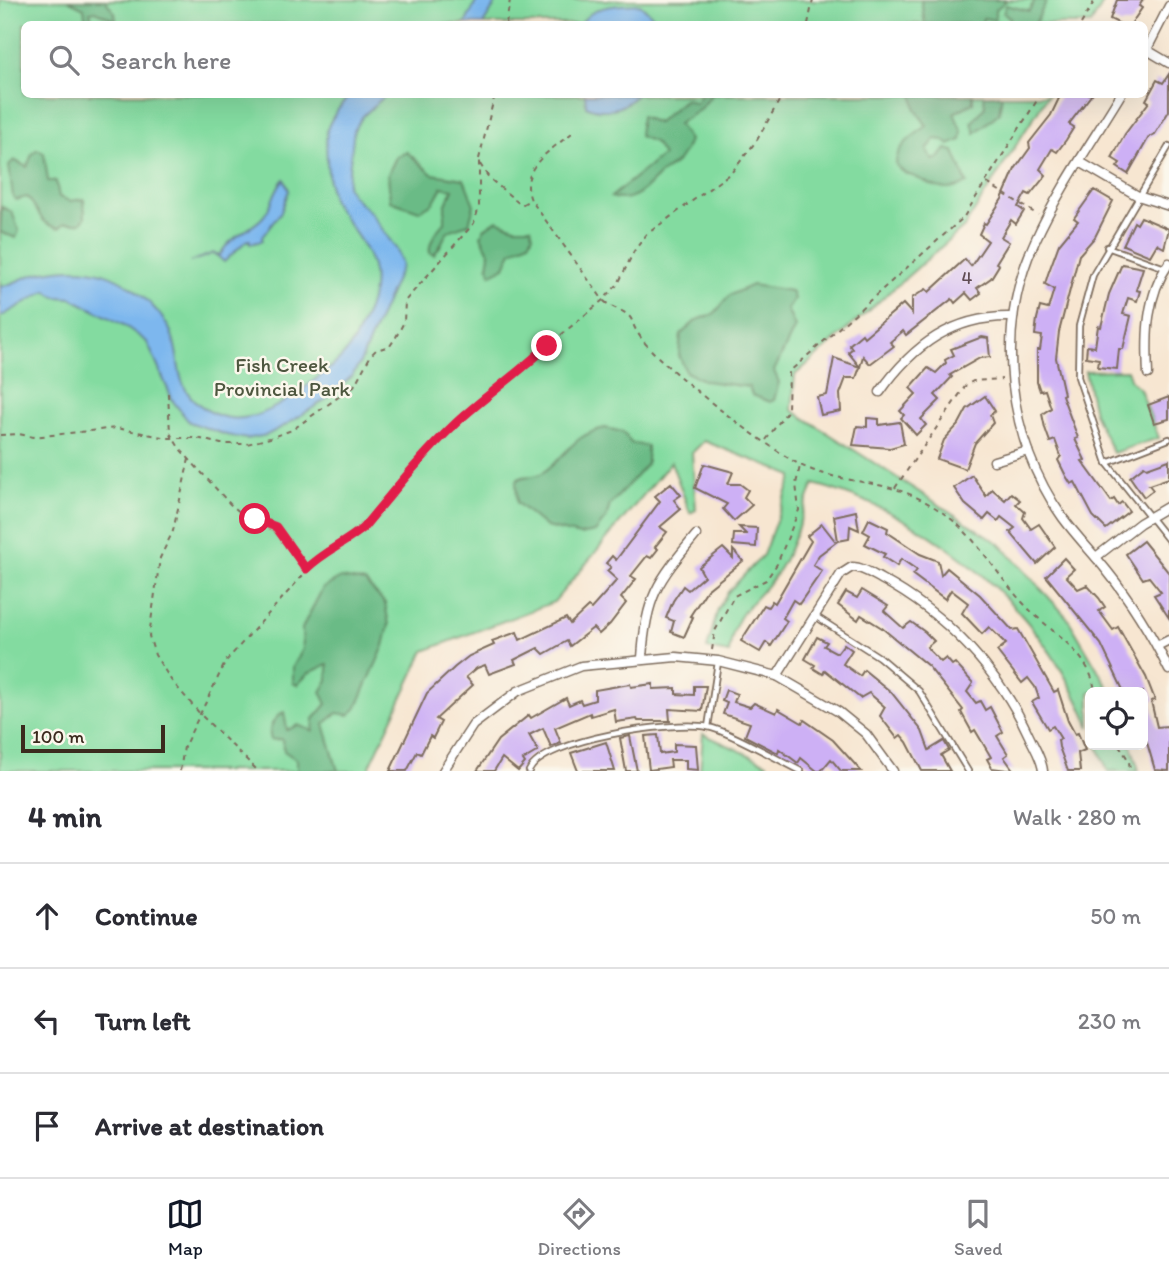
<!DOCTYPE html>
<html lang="en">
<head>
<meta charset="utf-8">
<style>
  body { margin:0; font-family:Itim,sans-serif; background:#f2f2f3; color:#2b2b33 }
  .controls { position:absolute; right:21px; bottom:21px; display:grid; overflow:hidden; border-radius:10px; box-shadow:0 7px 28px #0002 }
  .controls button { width:63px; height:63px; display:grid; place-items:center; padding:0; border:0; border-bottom:2px solid #e1e1e2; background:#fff; color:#2b2b33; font:35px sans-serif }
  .scale { position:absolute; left:21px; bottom:18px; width:144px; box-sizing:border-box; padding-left:7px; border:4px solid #3b2a1e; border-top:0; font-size:19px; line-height:24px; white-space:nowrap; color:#3b2a1e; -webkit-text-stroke:5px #fbf7ec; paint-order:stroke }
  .stop { position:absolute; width:21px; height:21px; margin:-16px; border:5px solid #e11d48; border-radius:50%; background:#fff }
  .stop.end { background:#e11d48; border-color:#fff; box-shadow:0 2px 7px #0008 }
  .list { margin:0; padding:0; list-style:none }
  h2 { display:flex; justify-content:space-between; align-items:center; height:91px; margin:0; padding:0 28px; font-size:30px }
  h2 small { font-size:23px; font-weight:400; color:#7c7c81 }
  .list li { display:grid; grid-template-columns:46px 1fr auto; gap:21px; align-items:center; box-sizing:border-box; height:105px; padding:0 28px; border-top:2px solid #e1e1e2 }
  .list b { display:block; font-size:26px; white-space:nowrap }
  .list em { font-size:23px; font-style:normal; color:#7c7c81 }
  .icon { flex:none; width:38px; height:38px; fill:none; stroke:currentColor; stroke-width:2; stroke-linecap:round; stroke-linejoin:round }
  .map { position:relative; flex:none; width:1169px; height:771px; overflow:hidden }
  .search { position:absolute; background:#fff; box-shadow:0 7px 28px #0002; left:21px; right:21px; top:21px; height:77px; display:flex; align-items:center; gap:18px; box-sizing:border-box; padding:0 24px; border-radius:10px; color:#7c7c81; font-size:26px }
  .sheet { height:406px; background:#fff }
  nav { display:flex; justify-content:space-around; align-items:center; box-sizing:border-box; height:98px; border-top:2px solid #e1e1e2; background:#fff; font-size:19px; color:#7c7c81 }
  nav a { display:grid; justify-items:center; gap:4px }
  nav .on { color:#111827 }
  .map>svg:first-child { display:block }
  .green { fill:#83dba0; stroke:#5f825f; stroke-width:2 }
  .forest { fill:#6abb86; stroke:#527252; stroke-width:2 }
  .water { fill:#7db7ee; stroke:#5c7086; stroke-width:2 }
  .building { fill:#cdb0f5 }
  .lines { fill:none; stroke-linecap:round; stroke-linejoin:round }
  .service-casing { stroke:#7d6c5d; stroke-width:8 }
  .minor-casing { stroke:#7d6c5d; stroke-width:11 }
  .path { stroke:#7d6c5d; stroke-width:2; stroke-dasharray:5 5; stroke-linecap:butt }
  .service { stroke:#fff; stroke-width:4.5 }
  .minor { stroke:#fff; stroke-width:8 }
  .route { stroke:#e11d48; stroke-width:9 }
  .labels { text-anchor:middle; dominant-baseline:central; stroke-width:5; stroke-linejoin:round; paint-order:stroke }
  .number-label { font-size:18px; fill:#604c54 }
  .park-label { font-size:21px; fill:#4d563e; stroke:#fbf7ec }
</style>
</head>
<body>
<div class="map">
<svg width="1169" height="771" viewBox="0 0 1169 771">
  <rect width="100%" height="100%" fill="#fbf7ec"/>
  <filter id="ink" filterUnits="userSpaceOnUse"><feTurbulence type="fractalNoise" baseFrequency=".0143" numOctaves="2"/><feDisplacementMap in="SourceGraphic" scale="14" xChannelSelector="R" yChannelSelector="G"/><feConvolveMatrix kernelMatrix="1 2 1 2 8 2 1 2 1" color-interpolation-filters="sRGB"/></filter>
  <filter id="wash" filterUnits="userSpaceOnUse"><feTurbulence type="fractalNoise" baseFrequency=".00686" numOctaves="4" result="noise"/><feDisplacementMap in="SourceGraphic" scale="28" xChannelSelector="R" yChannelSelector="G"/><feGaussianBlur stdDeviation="1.57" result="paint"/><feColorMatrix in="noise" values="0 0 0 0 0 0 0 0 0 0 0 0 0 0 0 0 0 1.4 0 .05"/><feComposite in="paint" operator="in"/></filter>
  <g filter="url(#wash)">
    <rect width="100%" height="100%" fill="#f7e6d1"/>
    <g class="green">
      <path d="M0 0H1105L1091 24H24V94L1048 95 964 227 795 375 792 410 1000 544 1067 617 1111 692H1090V727C1042 609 937 517 814 484 802 510 796 541 781 566 760 603 735 603 729 653L707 649 718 609 728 592 763 555 793 476 704 441 692 453 696 510 690 513 671 462 554 602 424 651 370 766 371 771H0Z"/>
      <path d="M1127 370 1131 381 1140 389 1159 438 1113 453 1094 413 1085 371Z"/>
      <path d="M703 734 767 763 764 771H700Z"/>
      <path d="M1097 745H1131L1139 771H1108Z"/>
    </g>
    <g class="forest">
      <path d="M68 0H105L115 13 116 21 96 11 90 12 93 24H86L84 8Z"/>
      <path d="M921 0H1007L995 10V20L983 18 982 24H925Z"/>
      <path d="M1035 0H1047L1035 24H1010V18L1003 13 1006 5 1029 11Z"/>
      <path d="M701 95H712L699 110 678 124 689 140C678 170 671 162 654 180 643 192 629 204 611 197L663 155 654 142 639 136 641 116 657 123 685 99 696 103Z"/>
      <path d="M913 95H973V103L954 113 962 132 961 140 949 145 943 140 935 139 927 150 933 160 939 158 946 149 954 151 967 183C944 196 934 185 915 177 907 174 901 172 896 165 895 147 914 135 927 126L916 110Z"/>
      <path d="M984 95H1002L999 113 975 133 972 122 985 107Z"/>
      <path d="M37 149 44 153 48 181H56L59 197 70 201 84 199 85 217 81 223H65L59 228C38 224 40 210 27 197L16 200 13 197 9 165 14 160 27 167 32 154Z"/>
      <path d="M407 152 432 174 464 179 474 205 469 224C436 233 451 234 434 255L430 253C428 244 437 228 445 223V206L453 189 442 187 433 203 419 211 390 201 388 174 396 157Z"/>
      <path d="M2 207 12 212 19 231 16 238 0 232Z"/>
      <path d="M497 220 515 227H531L533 235 529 242 512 251 505 267 491 274 488 266 490 254 481 236 484 229Z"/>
      <path d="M752 285 791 291 794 299 787 309 795 327 774 371 779 382 774 400 770 402 752 395 749 387 705 381 686 372 679 355 681 334 697 320 714 314 730 295Z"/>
      <path d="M605 428 623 432 631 443 647 446V464L610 505 606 518 595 532 580 535 546 527 517 503 516 481C524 473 533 479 542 473 567 457 571 435 605 428Z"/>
      <path d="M341 578 365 582 385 603 389 625 384 646 356 709 349 715 337 713 324 724 338 771H297V760L284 751 282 739 271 740C267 729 274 717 284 712L287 730 298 725 313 731 314 719 327 704 321 692 328 680V664L309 673 297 685 293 683V667L303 649 302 629 305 622 323 588Z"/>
    </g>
    <g class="water">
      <path d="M477 0H498L483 24H465Z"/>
      <path d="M640 4 661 24H581C592 4 619 5 640 4Z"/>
      <path d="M350 95H386L363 116 354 130 347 186 352 195 370 212 397 250 402 265 361 361 352 376 328 398 286 425 267 435 247 439 226 435 189 422 173 401 147 342 124 325 71 298 56 297 46 291 0 317V287C14 284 25 276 39 273 91 262 123 273 157 311 164 320 170 327 173 338 180 360 176 384 195 401 234 436 273 412 308 385 329 369 347 358 358 332 367 313 376 294 373 272 369 246 347 224 334 203 328 194 325 140 327 130 331 117 341 105 350 95Z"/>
      <path d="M585 95V94L636 95C623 110 603 114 586 106Z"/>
      <path d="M284 179 289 190 281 212 262 237V241L250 244V240L246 241 224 262 214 253 190 262 214 253 220 255C230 236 248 232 262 218 273 207 273 190 284 179Z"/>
    </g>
    <g id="blocks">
      <g class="building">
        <path d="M1117 0H1143L1139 6 1142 8 1131 24H1120L1110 19Z"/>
        <path d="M1169 74V111L1155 134 1149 137 1128 174 1117 167 1120 163 1112 158 1125 134 1149 102 1146 100 1157 80 1163 83Z"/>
        <path d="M1061 94H1092L1069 124 1074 127 1066 140 1057 152 1052 149 1040 169 1046 175 1030 195 1026 193 1018 207 1024 211 1016 224 1011 220 1001 237 1009 242 996 263 999 265 991 278 977 288 981 293 972 300 966 293 955 303 952 299 906 335 903 331 890 342 894 346 870 364 863 356 860 367 848 352 852 349 849 345 862 334 864 337 903 304 912 314V298L926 289 929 292 965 259 971 266 988 241 979 234 984 223 986 224 1002 199 1015 169 1030 148 1029 143 1051 115Z"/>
        <path d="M1094 190 1113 201 1095 237 1079 255 1059 332 1056 358 1064 394 1062 395 1078 438 1075 439 1085 460 1082 461 1111 501 1114 499 1118 505 1122 502 1129 511 1106 529 1093 516 1075 482 1071 484 1066 476 1058 460 1061 456 1055 440 1050 442 1045 428 1042 414 1051 408 1045 390 1040 391 1037 382V350H1040L1042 336 1035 335 1037 319 1040 307 1048 309 1054 289 1045 284 1048 274 1059 244 1078 221 1074 218Z"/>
        <path d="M1141 217 1169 229 1164 248 1157 244 1150 256 1123 245 1134 222 1137 224Z"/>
        <path d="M1122 264 1143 268 1136 290 1140 291 1137 301 1128 298 1123 314 1131 316 1123 349H1119L1117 369 1098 367 1099 359 1086 357 1087 346 1095 347 1098 326 1101 327 1109 294Z"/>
        <path d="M982 337 988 338 990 357 980 358 950 375 952 377 935 395 940 400 921 419 926 425 916 435 901 418 904 415 900 411 916 394 910 388 928 368 936 373 946 363 945 360 954 355 951 349Z"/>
        <path d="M834 358 860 367 856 378H846L840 394 841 411 821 415 817 397 827 395Z"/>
        <path d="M985 396 995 411 990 415 993 423 975 443 965 469 937 459 944 440 959 424 967 409Z"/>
        <path d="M1169 397V419L1154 423 1148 405Z"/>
        <path d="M867 418 879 419V425L900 422 904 444 890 448 853 445 857 426 867 427Z"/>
        <path d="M1169 460V478L1149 485 1153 490 1144 497 1130 477 1144 466 1147 468Z"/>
        <path d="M704 464 733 472 728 484H740L748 490 744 497 752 505 734 521 723 509 727 504 695 488Z"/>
        <path d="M972 475 986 496 992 489 1005 500 1011 493 1020 500 1016 504 1025 512 1023 518 1031 529 1039 524 1055 547 1037 564 1010 532 1015 528 1001 517 998 521 989 514 984 520 965 504 954 488Z"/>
        <path d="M671 483 681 495 674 500 681 509 660 527 667 532 655 547 658 549 651 558 647 556 631 576 636 579 621 598 626 603 610 624 599 634 593 628 570 646 567 641 544 654 538 648 514 660 516 664 489 674 485 665 477 668 466 677 473 685 436 719 441 722 433 738 430 736 421 754 417 752 407 771H390L427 693 455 667 469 656 494 645 492 641 517 632 520 640 566 618 570 624 588 607 591 609 617 580 607 571 611 567 606 563 612 556 616 560 660 501 655 496Z"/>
        <path d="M856 511 859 530 850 526 849 539 838 541 834 516Z"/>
        <path d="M869 519 888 528 887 532 920 554 938 561 941 575 947 568 980 595 1012 630 1018 629 1054 692 1058 690 1068 721 1075 734 1078 733 1085 750 1078 753 1080 771H1068L1059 747 1058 740 1061 739 1053 726 1048 729 1032 702 1039 698 1035 687 1028 678 1022 683 997 651 1006 644 989 627 982 634 962 613 968 603 951 590 945 599 913 575 917 570 901 559 897 566 883 557 885 554 865 544 870 535 863 531Z"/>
        <path d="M822 524 836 542 819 555 813 565 822 571 799 604 793 600 783 618 787 621 771 646 766 642 760 652 741 641 764 605 768 607 772 601 775 603 811 541 807 536Z"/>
        <path d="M739 527 757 528 756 547 733 545 734 534H746Z"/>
        <path d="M1143 541 1169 573V618L1154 595 1161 592 1149 577 1143 579 1126 554Z"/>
        <path d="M723 548 733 558V550L743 561 707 590 690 616 693 617 684 637 671 632 674 621 666 618 673 601 683 586 688 590 704 576 699 567Z"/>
        <path d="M1064 558 1074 569 1066 576 1078 589 1087 585 1099 598 1105 607 1099 611 1113 630 1118 627 1146 677 1155 700 1151 701 1157 727 1167 726 1169 731V771L1155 770 1143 729V692H1124L1101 644 1046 576Z"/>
        <path d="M862 590 888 606 884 611 903 628 911 622 925 632 934 641 927 647 929 650 941 662 946 658 952 665 955 663 973 683 967 692 976 703 980 701 985 710 990 707 1003 732 997 736 1008 754 1004 757 1014 771 992 768 987 759 991 757 975 730 972 732 967 723 961 712 963 710 928 666 882 628 861 615 858 620 838 605 846 592 857 598Z"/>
        <path d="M817 637 827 642 824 646 837 653 844 644 852 650 843 664 860 676 864 670 891 692 922 731 929 750 944 741 949 750 941 755 950 771H922L907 742 901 735 897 738 880 716 885 707 869 693 860 698 825 670 823 674 813 668 815 665 805 659Z"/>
        <path d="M630 684 631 687 653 684V689L676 688V694L694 695V686H706L702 711 669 709 670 721H638L637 719 616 722 614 709 591 716 590 713 555 728 561 743 551 747 543 728 529 735 538 751 523 760 525 763 518 771 502 758 494 771H477L498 740 529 715 531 718 566 698 569 705 580 700 582 704 595 700V690Z"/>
        <path d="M726 690 737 694 734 702 750 707 754 703 776 713 778 709 802 723 804 720 833 740 861 771H841L831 759 821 771H817L801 758 798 763 779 749 778 753 745 736 750 723 723 714 727 703 722 701Z"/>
        <path d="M658 735 660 754 674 752V744L696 745 698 770 686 769V760H670L671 767 649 770 645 736Z"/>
        <path d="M630 736 637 771H626L620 738Z"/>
        <path d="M606 742 615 771H578L571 753Z"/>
      </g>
    </g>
  </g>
  <g filter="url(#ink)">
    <use href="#blocks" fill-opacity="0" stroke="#7d6c5d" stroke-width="2"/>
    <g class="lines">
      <g class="service-casing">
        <g id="service">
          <path d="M1169 146 1093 275 1079 326 1078 377 1107 463 1169 541"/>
          <path d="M1107 247 1165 268"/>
          <path d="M1107 463 1169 439"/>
          <path d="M815 616 879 657 919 691 968 771"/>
          <path d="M708 727 718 662"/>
          <path d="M529 771C543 739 674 720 708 727 729 731 778 760 801 771"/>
        </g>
      </g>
      <g class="minor-casing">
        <g id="minor">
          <path d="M1147 50 1169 63"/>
          <path d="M1144 55 1169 6"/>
          <path d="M1121 94C1092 142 1058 190 1035 241 994 330 1007 439 1063 518 1077 537 1093 553 1107 571 1132 602 1152 635 1169 670"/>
          <path d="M1080 162 1138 196 1169 206"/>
          <path d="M1148 374C1146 335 1146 296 1169 263"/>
          <path d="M880 392C913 345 954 315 1013 317"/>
          <path d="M994 461 1028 451"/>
          <path d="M1096 557 1140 523 1169 506"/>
          <path d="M1157 646 1169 640"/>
          <path d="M642 658C646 596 657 582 696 535"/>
          <path d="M777 676 841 574 852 567C862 567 872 574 881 579 945 613 999 670 1029 736 1034 747 1042 759 1043 771"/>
          <path d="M443 771 473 725 518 691 581 666 676 657 718 661 777 676 839 712 866 734 893 771"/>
        </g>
      </g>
      <g class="path">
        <path d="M506 24 510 0"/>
        <path d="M808 24 813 0"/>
        <path d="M1081 24 1095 0"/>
        <path d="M572 133C550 151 518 168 531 200L603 300C610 308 622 309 629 316 633 320 633 326 636 330 641 339 649 348 656 355 691 389 749 433 790 459 828 484 877 478 916 497 974 525 985 562 1024 604 1049 632 1091 652 1095 692"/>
        <path d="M479 159 495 94"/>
        <path d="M480 164 489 178 521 205 530 200"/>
        <path d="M987 183 1038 215"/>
        <path d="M168 393 170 433 180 449 230 504 242 514 276 527 306 568"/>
        <path d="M0 435 19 434 33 437 117 428 167 438H197L221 444H247L270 438 292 430 354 386 371 355 376 350 390 346 396 337 404 322 405 301 474 223 479 207V160"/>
        <path d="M766 440 788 410 789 372 963 218 1041 94"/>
        <path d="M189 459 173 531 160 558 149 636 155 655 171 680 201 715 258 771"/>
        <path d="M895 488 966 385 973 381 1002 379"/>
        <path d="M712 650 715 631 734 596 766 580 777 564 799 510 796 484 800 466"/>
        <path d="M1119 745 1129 761 1130 771"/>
        <path d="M180 771 184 747 226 661 322 554 349 540 363 528 454 424 603 300 618 284 634 251 647 234 732 172 757 140 783 94"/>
      </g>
      <use href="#service" class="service"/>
      <use href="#minor" class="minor"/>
    </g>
  </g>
  <g class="lines" filter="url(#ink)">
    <path class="route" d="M255 519 276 527 306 569C323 552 344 544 363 528 393 492 422 455 456 423 485 396 518 374 547 346"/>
  </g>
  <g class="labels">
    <g class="number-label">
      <text x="967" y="278">4</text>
    </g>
    <g class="park-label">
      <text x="282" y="364">Fish Creek<tspan x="282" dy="24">Provincial Park</tspan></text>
    </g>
  </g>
</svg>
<div class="controls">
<button><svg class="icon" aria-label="locate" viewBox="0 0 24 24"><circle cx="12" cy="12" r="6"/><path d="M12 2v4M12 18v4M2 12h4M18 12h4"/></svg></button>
</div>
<div class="scale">100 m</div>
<div class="stop" style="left:255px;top:519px"></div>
<div class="stop end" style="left:547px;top:346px"></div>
<div class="search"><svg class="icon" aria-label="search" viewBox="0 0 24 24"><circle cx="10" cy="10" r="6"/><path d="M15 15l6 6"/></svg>Search here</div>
</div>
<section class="sheet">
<h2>4 min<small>Walk · 280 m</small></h2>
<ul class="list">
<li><svg class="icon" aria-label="ahead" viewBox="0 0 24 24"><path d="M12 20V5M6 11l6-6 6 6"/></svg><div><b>Continue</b></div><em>50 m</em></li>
<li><svg class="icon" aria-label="left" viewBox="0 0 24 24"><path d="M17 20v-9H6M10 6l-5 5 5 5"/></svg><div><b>Turn left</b></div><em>230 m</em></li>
<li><svg class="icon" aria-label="arrive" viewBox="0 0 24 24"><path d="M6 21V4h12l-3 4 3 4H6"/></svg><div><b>Arrive at destination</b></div></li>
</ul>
</section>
<nav>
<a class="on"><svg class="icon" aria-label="map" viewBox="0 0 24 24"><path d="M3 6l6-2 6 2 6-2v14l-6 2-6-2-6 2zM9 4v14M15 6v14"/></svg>Map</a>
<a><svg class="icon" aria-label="directions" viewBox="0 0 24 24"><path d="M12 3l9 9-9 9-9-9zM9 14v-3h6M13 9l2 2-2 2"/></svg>Directions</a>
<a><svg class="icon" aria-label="saved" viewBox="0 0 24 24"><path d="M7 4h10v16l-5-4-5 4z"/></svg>Saved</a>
</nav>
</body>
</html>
